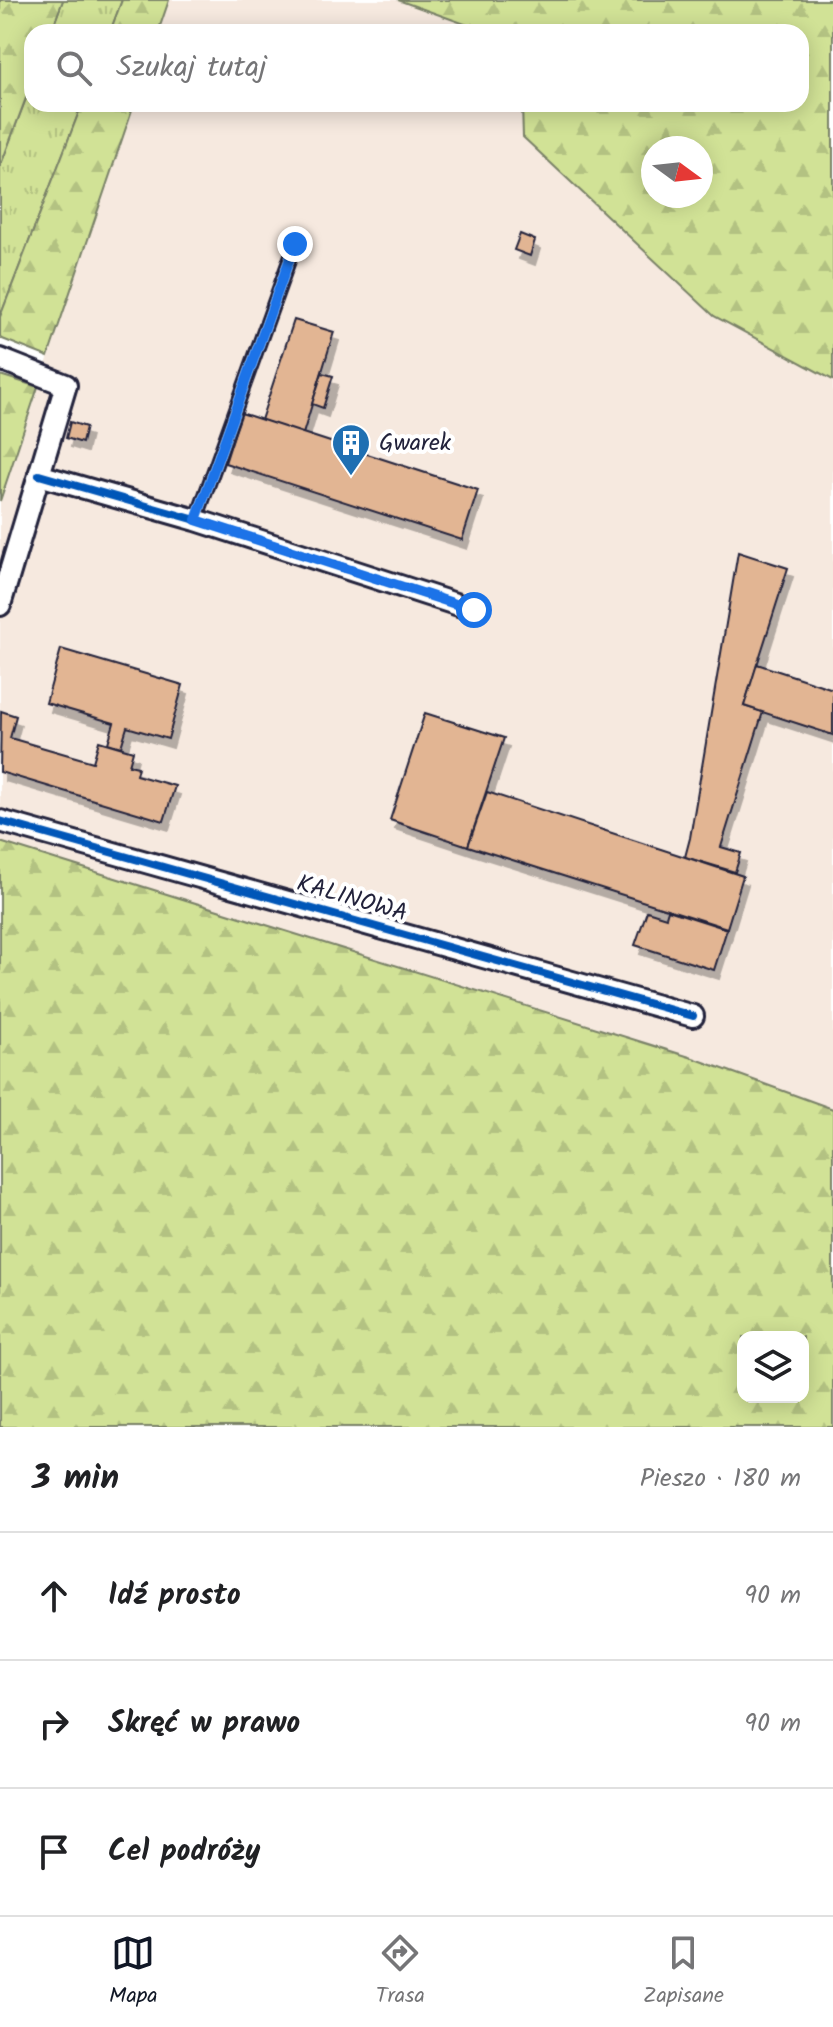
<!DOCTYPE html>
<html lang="pl">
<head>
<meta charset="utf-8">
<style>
  body { margin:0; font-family:Kalam,sans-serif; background:#f6f6f6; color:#202124 }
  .controls { position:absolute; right:24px; bottom:24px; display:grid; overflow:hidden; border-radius:16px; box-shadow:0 4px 20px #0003 }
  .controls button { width:72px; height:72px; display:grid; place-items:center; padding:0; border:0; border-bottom:2px solid #e0e0e0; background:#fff; color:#202124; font:40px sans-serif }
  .compass { position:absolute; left:641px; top:136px; width:72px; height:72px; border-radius:50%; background:#fff; box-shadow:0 4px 20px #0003; rotate:105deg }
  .stop { position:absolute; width:24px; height:24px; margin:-18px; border:6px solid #1a73e8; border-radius:50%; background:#fff }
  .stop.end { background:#1a73e8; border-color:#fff; box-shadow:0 2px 8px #0008 }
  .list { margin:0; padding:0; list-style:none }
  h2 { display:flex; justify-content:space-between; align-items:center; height:104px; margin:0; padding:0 32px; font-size:34px }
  h2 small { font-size:26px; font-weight:400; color:#757577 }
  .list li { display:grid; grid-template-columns:52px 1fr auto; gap:24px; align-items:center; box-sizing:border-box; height:128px; padding:0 32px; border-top:2px solid #e0e0e0 }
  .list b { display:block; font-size:30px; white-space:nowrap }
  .list em { font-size:26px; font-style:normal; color:#757577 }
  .icon { flex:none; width:44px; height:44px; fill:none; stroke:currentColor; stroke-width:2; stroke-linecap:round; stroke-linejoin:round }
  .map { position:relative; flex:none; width:833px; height:1427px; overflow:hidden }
  .search { position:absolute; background:#fff; box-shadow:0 4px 20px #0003; left:24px; right:24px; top:24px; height:88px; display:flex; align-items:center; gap:20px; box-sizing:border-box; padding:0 28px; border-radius:24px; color:#757577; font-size:30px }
  .sheet { height:488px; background:#fff }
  nav { display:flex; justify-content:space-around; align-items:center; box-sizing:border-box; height:112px; border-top:2px solid #e0e0e0; background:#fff; font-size:22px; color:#757577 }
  nav a { display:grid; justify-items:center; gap:4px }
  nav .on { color:#111827 }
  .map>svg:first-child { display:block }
  .built { fill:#f6e9df }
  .grass { fill:url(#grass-tufts); stroke:#7a8268; stroke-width:2 }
  .forest { fill:url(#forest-firs); stroke:#7a8268; stroke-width:2; fill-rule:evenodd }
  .building { fill:#e2b593; stroke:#22223b; stroke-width:2; filter:url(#shadow) }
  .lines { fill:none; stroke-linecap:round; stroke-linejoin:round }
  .service-casing { stroke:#22223b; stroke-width:16 }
  .minor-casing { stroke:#22223b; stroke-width:26 }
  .service { stroke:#fff; stroke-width:10 }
  .minor { stroke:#fff; stroke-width:20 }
  .cycleway-casing { stroke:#fff; stroke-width:13 }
  .cycleway { stroke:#0057b8; stroke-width:8 }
  .route { stroke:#1a73e8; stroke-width:10 }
  .labels { text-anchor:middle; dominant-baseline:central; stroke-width:8; stroke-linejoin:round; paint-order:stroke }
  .poi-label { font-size:24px; fill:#22223b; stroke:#fff; text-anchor:start }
  .street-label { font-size:24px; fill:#22223b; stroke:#fff }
</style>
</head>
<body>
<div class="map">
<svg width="833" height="1427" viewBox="0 0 833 1427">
  <defs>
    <pattern id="grass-tufts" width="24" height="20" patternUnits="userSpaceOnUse" patternTransform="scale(2)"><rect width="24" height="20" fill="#d1e296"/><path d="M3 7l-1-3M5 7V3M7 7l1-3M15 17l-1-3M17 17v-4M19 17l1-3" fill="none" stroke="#b3c282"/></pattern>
    <pattern id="forest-firs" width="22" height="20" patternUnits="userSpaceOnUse" patternTransform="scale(2)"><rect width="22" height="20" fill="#d1e296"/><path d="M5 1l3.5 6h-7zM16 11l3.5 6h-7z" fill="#b3c282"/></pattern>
    <filter id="shadow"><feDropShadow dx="5" dy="9" stdDeviation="0" flood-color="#0004"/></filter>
  </defs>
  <rect width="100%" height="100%" fill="#fff"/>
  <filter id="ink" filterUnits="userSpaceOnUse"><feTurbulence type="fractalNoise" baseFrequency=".0125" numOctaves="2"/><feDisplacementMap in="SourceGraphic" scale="16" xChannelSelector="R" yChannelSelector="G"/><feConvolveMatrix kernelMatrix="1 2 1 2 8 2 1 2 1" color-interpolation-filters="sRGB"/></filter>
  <g filter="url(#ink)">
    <g class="built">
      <path d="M169 0H398L487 32H158Z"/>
      <path d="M134 104H522L523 137 714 316 833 380V1109L693 1058 0 842V501Z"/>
    </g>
    <g class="grass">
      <path d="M63 0H122L110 32H51Z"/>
      <path d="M32 83V104H82L0 317V167Z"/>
    </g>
    <g class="forest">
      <path d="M0 0H63L51 32H32V82L0 167Z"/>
      <path d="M122 0H169L158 32H110Z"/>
      <path d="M398 0H833V380L714 316 523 137 522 104H801V32H487ZM653 148H701V196H653Z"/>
      <path d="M82 104H134L48 357 0 338V317Z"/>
      <path d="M0 375 38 387 0 501Z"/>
      <path d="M0 842 693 1058 833 1109V1427H0ZM743 1337H803V1397H743Z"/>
    </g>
    <g class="building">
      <path d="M520 234 535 240 530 256 514 250Z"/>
      <path d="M294 320 334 332 303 434 261 420Z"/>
      <path d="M322 373 333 376 323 408 312 404Z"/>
      <path d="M241 413 478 490 462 540 225 463Z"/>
      <path d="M70 422 86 427 82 443 66 438Z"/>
      <path d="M738 552 788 568 744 706 763 712 721 847 741 853 735 872 685 857 690 838Z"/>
      <path d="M61 649 183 685 168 739 127 727 121 747 108 743 114 723 46 703Z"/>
      <path d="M757 664 833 689V735L744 706Z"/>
      <path d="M1 711 16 716 10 738 93 762 99 741 133 751 129 765 138 767 136 775 175 786 164 821 0 772Z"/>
      <path d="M425 713 504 738 468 846 390 820Z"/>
      <path d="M487 792 743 876 727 928 468 846Z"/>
      <path d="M668 910 727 929 714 970 635 945 647 911 666 917Z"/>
    </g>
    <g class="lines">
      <g class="service-casing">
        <path id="service" d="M196 520 295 244"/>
      </g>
      <g class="minor-casing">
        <g id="minor">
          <path d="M0 359 66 385 0 605"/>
          <path d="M39 475 196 520 474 610"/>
          <path d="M0 821 693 1016"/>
        </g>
      </g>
      <use href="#service" class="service"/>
      <use href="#minor" class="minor"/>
      <g class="cycleway-casing">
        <g id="cycleway">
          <path d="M39 475 196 520 474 610"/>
          <path d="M0 821 693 1016"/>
        </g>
      </g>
      <use href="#cycleway" class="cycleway"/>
    </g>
  </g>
  <g class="lines" filter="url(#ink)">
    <path class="route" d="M295 244 196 520 474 610"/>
  </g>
  <defs>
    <g id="building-pin" transform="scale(2)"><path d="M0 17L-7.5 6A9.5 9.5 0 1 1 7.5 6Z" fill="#1f6fb2" stroke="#fff"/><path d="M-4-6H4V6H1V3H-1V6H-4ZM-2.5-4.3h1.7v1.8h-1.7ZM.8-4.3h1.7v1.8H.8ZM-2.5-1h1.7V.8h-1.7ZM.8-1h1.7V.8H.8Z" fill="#fff"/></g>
  </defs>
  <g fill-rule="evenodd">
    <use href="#building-pin" x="351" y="443"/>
  </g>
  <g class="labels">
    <g class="poi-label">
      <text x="379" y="443">Gwarek</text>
    </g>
    <g class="street-label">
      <text transform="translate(352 899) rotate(16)">KALINOWA</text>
    </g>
  </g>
</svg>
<div class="controls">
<button><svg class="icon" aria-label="layers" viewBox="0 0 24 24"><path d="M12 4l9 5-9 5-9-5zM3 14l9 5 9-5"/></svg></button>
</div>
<svg class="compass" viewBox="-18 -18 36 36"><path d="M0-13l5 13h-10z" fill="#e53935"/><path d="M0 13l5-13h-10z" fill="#757577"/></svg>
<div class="stop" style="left:474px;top:610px"></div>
<div class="stop end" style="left:295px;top:244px"></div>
<div class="search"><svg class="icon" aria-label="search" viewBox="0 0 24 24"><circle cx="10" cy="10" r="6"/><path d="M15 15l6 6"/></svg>Szukaj tutaj</div>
</div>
<section class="sheet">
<h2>3 min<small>Pieszo · 180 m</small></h2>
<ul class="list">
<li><svg class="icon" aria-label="ahead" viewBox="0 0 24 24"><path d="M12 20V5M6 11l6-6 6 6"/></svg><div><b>Idź prosto</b></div><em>90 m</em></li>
<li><svg class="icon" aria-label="right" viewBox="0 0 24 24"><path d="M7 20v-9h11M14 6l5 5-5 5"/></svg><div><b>Skręć w prawo</b></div><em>90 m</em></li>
<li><svg class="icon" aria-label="arrive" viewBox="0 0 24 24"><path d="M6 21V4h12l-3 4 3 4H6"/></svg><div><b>Cel podróży</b></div></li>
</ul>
</section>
<nav>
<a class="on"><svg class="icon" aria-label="map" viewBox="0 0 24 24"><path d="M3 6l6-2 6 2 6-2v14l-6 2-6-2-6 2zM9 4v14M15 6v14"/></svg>Mapa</a>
<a><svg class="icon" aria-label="directions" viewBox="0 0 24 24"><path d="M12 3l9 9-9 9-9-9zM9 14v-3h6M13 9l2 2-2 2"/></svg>Trasa</a>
<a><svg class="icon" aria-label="saved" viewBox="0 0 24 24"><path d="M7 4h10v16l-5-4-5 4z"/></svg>Zapisane</a>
</nav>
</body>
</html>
